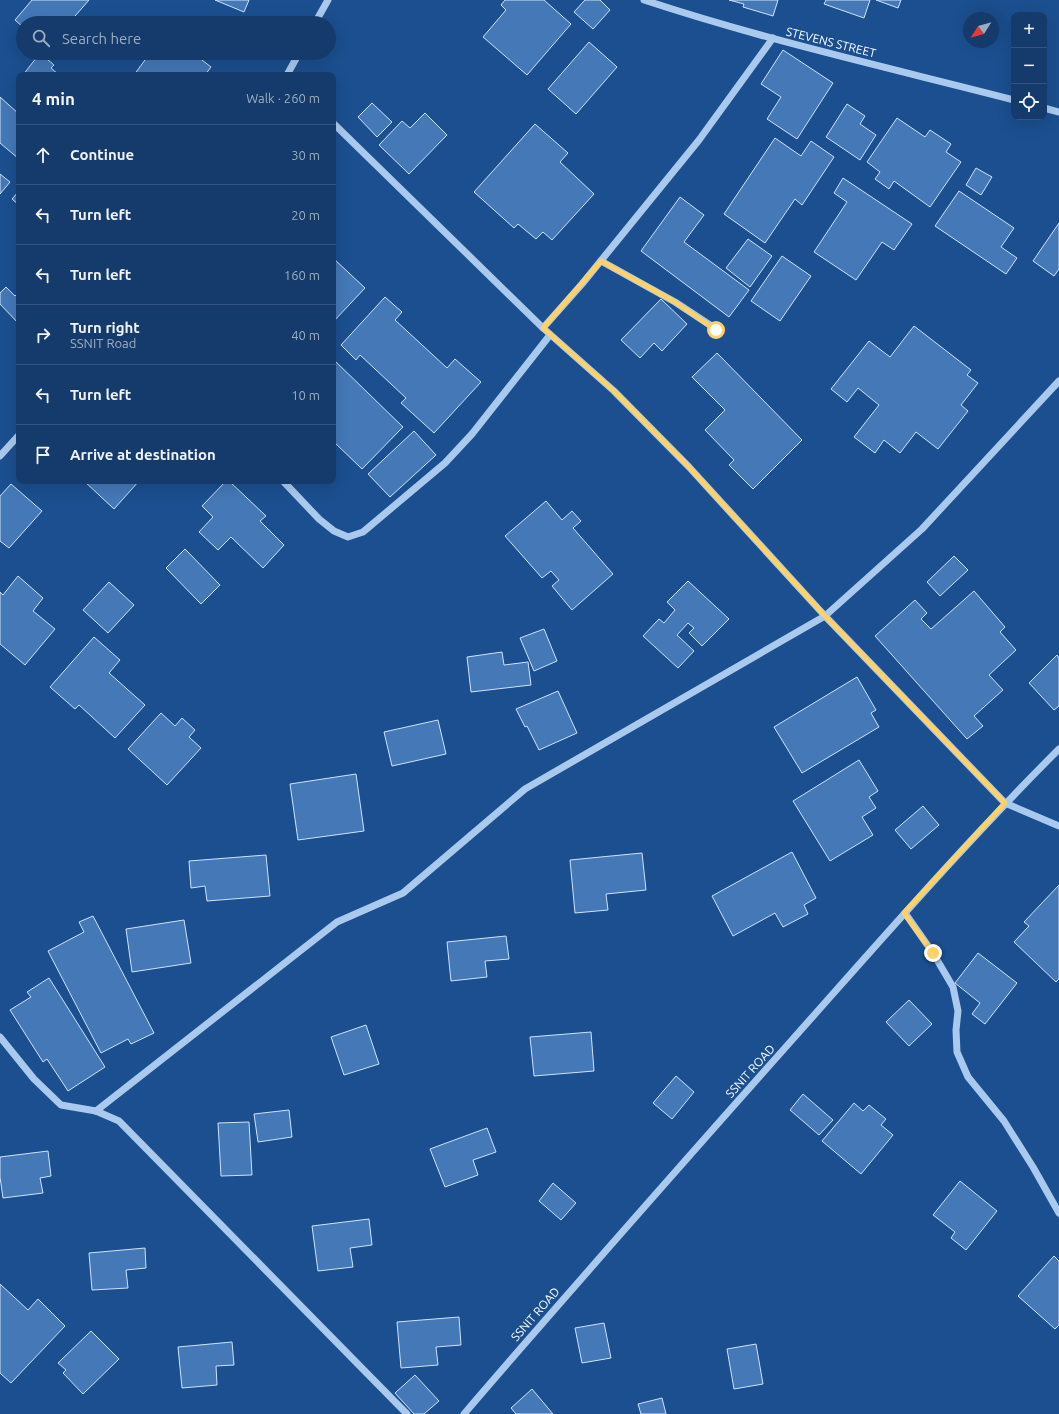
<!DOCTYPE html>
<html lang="en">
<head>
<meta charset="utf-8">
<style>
  body { margin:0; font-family:Ubuntu,sans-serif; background:#214673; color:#f1f3f6 }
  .controls { position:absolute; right:12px; top:12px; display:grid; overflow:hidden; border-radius:8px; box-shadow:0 4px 16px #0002 }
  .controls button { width:36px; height:36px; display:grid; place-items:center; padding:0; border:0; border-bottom:1px solid #33557e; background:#143b6b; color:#f1f3f6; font:20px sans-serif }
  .compass { position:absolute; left:963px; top:12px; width:36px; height:36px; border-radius:50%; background:#143b6b; box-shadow:0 4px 16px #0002; rotate:233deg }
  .stop { position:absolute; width:12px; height:12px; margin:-9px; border:3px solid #ffd166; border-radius:50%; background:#fff }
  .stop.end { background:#ffd166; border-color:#fff; box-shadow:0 1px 4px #0008 }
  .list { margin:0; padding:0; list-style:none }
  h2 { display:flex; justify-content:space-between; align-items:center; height:52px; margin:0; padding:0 16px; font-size:17px }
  h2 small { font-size:13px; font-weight:400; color:#9dadc1 }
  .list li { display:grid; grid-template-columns:26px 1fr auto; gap:12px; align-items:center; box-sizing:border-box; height:60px; padding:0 16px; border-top:1px solid #33557e }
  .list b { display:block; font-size:15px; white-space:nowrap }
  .list p { margin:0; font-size:13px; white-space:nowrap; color:#9dadc1 }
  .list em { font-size:13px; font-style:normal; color:#9dadc1 }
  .icon { flex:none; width:22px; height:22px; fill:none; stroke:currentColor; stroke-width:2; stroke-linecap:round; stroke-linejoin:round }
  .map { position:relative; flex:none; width:1059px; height:1414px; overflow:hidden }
  .search { position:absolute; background:#143b6b; box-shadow:0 4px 16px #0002; left:16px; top:16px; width:320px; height:44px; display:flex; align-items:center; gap:10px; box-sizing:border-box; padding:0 14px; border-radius:22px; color:#9dadc1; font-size:15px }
  .panel { position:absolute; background:#143b6b; box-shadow:0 4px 16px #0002; left:16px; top:72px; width:320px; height:412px; border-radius:8px }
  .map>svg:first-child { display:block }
  .building { fill:#4478b7; stroke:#cfe3fa }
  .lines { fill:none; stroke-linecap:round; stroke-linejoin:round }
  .minor { stroke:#a9c9ee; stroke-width:7 }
  .route { stroke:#ffd166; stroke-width:5 }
  .labels { text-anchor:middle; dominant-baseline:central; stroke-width:3; stroke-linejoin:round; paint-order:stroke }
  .street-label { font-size:12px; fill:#fff; stroke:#1b4f8f }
</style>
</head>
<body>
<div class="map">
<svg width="1059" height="1414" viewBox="0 0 1059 1414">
  <rect width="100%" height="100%" fill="#1b4f8f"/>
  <g class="building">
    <path d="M32 0H89L69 23H23V27L15 20Z"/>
    <path d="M215 0H249L244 12Z"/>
    <path d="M505 0H544L571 24 527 75 483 37 506 10 501 5Z"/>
    <path d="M585 0H600L610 10 593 29 574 12Z"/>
    <path d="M729 0H778L773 16 743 7 744 4Z"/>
    <path d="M826 0H870L864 18 824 4Z"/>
    <path d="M876 0H901L898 8Z"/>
    <path d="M589 42 617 67 576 114 548 89Z"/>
    <path d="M783 50 833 83 797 139 767 119 781 97 761 84Z"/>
    <path d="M40 53 54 65 51 68 59 75H23Z"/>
    <path d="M150 53H193L211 67 205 75H134Z"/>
    <path d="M0 97 19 114V159L0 143Z"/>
    <path d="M372 103 392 122 377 137 358 117Z"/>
    <path d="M847 104 865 116 860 124 876 135 860 160 826 137Z"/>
    <path d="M425 113 447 135 409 174 379 145 402 121 410 128Z"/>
    <path d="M897 118 925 137 930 130 951 144 946 152 961 162 930 207 894 181 889 189 875 179 880 172 867 162Z"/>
    <path d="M535 124 568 153 560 162 594 194 552 240 543 232 536 239 518 224 514 228 474 192Z"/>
    <path d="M775 138 801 156 811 141 834 157 802 205 795 199 765 243 724 214Z"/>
    <path d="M976 168 992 177 981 195 966 185Z"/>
    <path d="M0 174 10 182 0 194Z"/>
    <path d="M843 178 912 224 894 250 882 242 856 280 814 252 847 202 834 193Z"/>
    <path d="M19 191V205L12 199Z"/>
    <path d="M959 191 1014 228 1001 247 1017 258 1006 274 935 226Z"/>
    <path d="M680 197 704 215 684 242 749 290 729 317 641 251Z"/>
    <path d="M1059 223V269L1054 276 1033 261Z"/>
    <path d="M748 239 772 256 750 287 726 268Z"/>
    <path d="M782 256 811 276 780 321 751 301Z"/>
    <path d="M333 258 365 288 333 322Z"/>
    <path d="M6 287 15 296 19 292V324L0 304V293Z"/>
    <path d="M385 297 402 312 395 320 447 368 455 359 481 382 434 433 401 403 406 398 360 355 356 360 341 345Z"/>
    <path d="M661 299 687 324 662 351 654 343 640 358 621 340Z"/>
    <path d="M914 326 971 370 967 375 978 383 961 405 968 411 938 449 916 432 900 453 884 440 875 453 854 437 879 405 858 388 847 402 831 389 869 341 890 357Z"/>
    <path d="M717 353 802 440 753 489 729 465 734 460 705 430 725 410 692 377Z"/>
    <path d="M333 359 403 427 362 469 333 441V435L335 433 333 431Z"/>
    <path d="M414 431 436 455 390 497 368 474Z"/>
    <path d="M84 481H139L114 509Z"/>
    <path d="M226 481H229L266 516 260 521 284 545 263 568 231 537 218 550 199 532 213 517 202 506Z"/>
    <path d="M11 484 42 511 9 548 0 541V496Z"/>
    <path d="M546 501 562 520 572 511 581 521 573 528 613 574 572 610 552 586 559 580 551 571 542 578 505 536Z"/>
    <path d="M185 549 220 585 201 604 166 568Z"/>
    <path d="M954 556 968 570 940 596 927 582Z"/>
    <path d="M18 576 43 598 33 611 55 629 25 665 0 644V592L3 595Z"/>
    <path d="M688 581 729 619 702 646 689 633 694 628 688 623 677 635 694 651 678 668 643 636 659 619 664 623 675 610 667 602Z"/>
    <path d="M109 582 134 605 108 633 83 610Z"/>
    <path d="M974 591 1005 627 1000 632 1016 650 989 675 1003 690 974 716 983 726 967 739 875 636 915 600 927 613 921 619 931 629Z"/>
    <path d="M544 629 557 661 534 671 520 638Z"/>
    <path d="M94 637 120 660 109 673 145 705 115 738 79 705 75 709 50 687Z"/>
    <path d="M502 652 504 665 528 662 531 685 471 692 467 657Z"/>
    <path d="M1057 655 1059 658V706L1054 710 1029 683Z"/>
    <path d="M857 677 876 710 871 713 879 727 802 773 774 727Z"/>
    <path d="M558 691 577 733 539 750 527 726 525 727 516 709Z"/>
    <path d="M161 713 175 726 182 718 195 730 189 737 201 748 167 785 128 749Z"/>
    <path d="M438 720 446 754 392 766 384 732Z"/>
    <path d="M859 760 878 791 869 797 876 808 862 817 873 835 830 861 793 801Z"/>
    <path d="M356 774 364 831 298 840 290 784Z"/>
    <path d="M923 806 939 825 911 849 895 830Z"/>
    <path d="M792 852 816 898 804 905 808 914 783 927 775 913 733 936 712 896Z"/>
    <path d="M642 853 646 890 606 894 608 910 575 913 570 860Z"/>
    <path d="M266 855 270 896 207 901 205 886 191 888 189 861Z"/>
    <path d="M1059 885V979L1056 982 1014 942 1029 926 1024 922Z"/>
    <path d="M93 916 154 1033 131 1044 128 1039 101 1053 48 951 84 932 79 922Z"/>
    <path d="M184 920 191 963 132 972 126 929Z"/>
    <path d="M506 936 509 959 485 961 487 977 451 981 447 942Z"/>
    <path d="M978 953 1017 983 985 1024 972 1014 980 1003 955 983Z"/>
    <path d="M49 978 105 1067 68 1091 47 1059 43 1062 10 1010 31 997 27 992Z"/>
    <path d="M909 1000 932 1024 909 1046 886 1022Z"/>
    <path d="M366 1025 379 1064 344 1075 331 1037Z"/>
    <path d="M591 1032 594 1071 534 1076 530 1037Z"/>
    <path d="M676 1076 694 1092 672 1119 653 1103Z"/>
    <path d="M803 1094 833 1120 819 1135 790 1110Z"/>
    <path d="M854 1103 863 1111 869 1105 886 1119 881 1125 893 1135 861 1174 822 1141Z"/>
    <path d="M289 1110 292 1137 258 1142 254 1114Z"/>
    <path d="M249 1122 252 1175 221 1176 218 1123Z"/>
    <path d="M487 1128 496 1152 473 1160 478 1175 445 1187 430 1149Z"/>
    <path d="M48 1151 51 1176 40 1178 43 1193 3 1198 0 1177V1157Z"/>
    <path d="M960 1181 997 1211 966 1250 951 1238 955 1232 933 1215Z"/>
    <path d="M553 1183 576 1203 561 1220 539 1201Z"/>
    <path d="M369 1219 372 1245 350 1248 353 1267 318 1271 312 1226Z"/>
    <path d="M145 1248 146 1268 126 1270 128 1288 92 1290 89 1253Z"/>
    <path d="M1054 1256 1059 1261V1325L1055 1329 1018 1296Z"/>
    <path d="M0 1284 28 1310 38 1299 65 1326 11 1383 0 1373Z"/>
    <path d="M459 1317 461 1345 436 1347 438 1365 401 1368 397 1322Z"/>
    <path d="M604 1323 611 1358 582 1363 575 1328Z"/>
    <path d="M91 1331 119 1359 83 1394 63 1373 66 1370 58 1363Z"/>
    <path d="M232 1342 234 1365 216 1366 217 1385 182 1388 178 1347Z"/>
    <path d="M756 1344 763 1384 734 1389 727 1349Z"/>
    <path d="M415 1375 439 1401 424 1414H414L395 1393Z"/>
    <path d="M532 1389 553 1414H516L511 1408Z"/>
    <path d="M662 1398 666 1414H641L638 1404Z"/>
  </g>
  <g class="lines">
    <g class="minor">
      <path d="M644 0C765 40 890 68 1014 100"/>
      <path d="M315 23 328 0"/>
      <path d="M287 75 299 53"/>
      <path d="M1044 108 1059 112"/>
      <path d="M333 123 543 328 614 391 689 467 825 616 1005 803 1059 826"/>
      <path d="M601 261 675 302 716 329"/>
      <path d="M543 328 582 284 699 140 773 38"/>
      <path d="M0 456 19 435"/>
      <path d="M283 481 319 519 334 531 348 537 363 532 445 463 472 434 550 335"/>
      <path d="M905 913 933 953 953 987 958 1011 956 1030 957 1052 968 1077 1004 1121 1033 1167 1059 1213"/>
      <path d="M0 1037 34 1079 61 1105 96 1111 119 1121 407 1414"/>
      <path d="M96 1111 337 922 403 893 525 789 825 616 922 529 1059 381"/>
      <path d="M464 1414C572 1288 682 1164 792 1040 880 941 966 842 1059 749"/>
    </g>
  </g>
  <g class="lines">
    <path class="route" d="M716 330 675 302 601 261 543 328 614 391 689 467 825 616 1005 803 904 913 933 953"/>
  </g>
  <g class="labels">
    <g class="street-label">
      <text transform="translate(831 42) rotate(14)">STEVENS STREET</text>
      <text transform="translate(750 1071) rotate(-48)">SSNIT ROAD</text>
      <text transform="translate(535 1314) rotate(-49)">SSNIT ROAD</text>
    </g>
  </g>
</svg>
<div class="controls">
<button>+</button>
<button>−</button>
<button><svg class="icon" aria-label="locate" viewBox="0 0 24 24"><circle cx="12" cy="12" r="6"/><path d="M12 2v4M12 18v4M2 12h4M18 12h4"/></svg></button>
</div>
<svg class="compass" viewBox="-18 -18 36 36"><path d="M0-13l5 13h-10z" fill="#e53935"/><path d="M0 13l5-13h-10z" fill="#9dadc1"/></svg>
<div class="stop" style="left:716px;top:330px"></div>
<div class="stop end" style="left:933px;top:953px"></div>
<div class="search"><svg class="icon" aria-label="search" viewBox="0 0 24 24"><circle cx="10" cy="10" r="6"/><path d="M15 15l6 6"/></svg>Search here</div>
<section class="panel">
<h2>4 min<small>Walk · 260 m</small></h2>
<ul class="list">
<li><svg class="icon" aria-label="ahead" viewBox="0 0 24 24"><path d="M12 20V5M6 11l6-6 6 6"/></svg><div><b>Continue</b></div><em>30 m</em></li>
<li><svg class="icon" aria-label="left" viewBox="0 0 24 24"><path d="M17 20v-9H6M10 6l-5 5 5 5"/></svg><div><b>Turn left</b></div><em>20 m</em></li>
<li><svg class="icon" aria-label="left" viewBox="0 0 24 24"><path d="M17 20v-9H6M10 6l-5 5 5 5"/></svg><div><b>Turn left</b></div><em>160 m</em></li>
<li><svg class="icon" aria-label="right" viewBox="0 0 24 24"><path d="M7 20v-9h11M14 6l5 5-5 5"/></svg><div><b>Turn right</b><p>SSNIT Road</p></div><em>40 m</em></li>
<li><svg class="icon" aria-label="left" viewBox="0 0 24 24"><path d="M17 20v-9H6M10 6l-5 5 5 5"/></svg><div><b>Turn left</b></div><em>10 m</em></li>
<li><svg class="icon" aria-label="arrive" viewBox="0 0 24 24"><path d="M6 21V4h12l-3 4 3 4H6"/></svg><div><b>Arrive at destination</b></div></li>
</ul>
</section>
</div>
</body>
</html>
